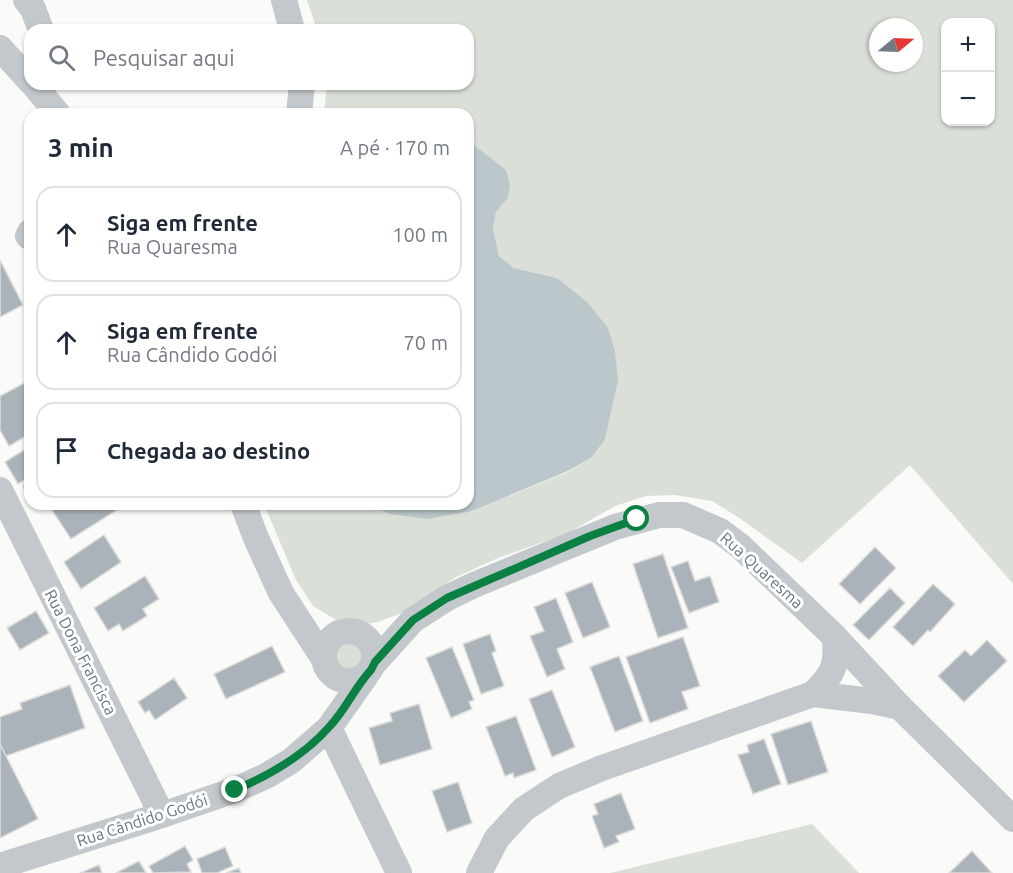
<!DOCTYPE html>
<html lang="pt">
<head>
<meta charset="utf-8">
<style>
  body { margin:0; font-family:Ubuntu,sans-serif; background:#f6f6f7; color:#1f2937 }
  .controls { position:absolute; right:18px; top:18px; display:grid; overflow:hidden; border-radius:12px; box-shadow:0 2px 4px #0004 }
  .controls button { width:54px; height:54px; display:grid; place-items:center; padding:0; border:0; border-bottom:2px solid #e0e1e3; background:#fff; color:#1f2937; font:30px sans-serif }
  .compass { position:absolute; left:869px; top:18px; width:54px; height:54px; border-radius:50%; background:#fff; box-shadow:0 2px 4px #0004; rotate:71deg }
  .stop { position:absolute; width:18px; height:18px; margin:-14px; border:4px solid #0b8043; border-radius:50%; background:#fff }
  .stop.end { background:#0b8043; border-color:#fff; box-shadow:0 2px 6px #0008 }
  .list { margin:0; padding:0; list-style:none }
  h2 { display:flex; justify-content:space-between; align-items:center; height:78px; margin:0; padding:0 24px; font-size:26px }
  h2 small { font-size:20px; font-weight:400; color:#747a83 }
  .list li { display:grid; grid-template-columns:39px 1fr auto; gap:18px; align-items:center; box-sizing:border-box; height:96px; margin:0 12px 12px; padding:0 12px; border:2px solid #e0e1e3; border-radius:18px }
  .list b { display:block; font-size:22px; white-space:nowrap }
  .list p { margin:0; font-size:20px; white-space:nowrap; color:#747a83 }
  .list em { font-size:20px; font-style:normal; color:#747a83 }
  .icon { flex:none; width:33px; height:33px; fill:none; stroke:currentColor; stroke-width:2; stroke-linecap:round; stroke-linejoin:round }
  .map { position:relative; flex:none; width:1013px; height:873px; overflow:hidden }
  .search { position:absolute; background:#fff; box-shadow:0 2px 4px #0004; left:24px; top:24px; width:450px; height:66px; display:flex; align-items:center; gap:15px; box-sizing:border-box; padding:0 21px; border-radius:18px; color:#747a83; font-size:22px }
  .panel { position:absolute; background:#fff; box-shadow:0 2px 4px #0004; left:24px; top:108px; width:450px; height:402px; border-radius:18px }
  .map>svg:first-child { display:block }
  .green { fill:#dadfd7; fill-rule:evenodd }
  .water { fill:#bbc7cb }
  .building { fill:#aab3b9; stroke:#dcdcda; stroke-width:1.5 }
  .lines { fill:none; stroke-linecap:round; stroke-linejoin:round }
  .minor { stroke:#c3c8cc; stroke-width:26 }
  .route { stroke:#0b8043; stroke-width:8 }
  .labels { text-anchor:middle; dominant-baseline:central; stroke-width:6; stroke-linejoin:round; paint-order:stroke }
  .street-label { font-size:16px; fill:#657683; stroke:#fff }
</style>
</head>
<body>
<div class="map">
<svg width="1013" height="873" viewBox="0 0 1013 873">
  <rect width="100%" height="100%" fill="#fafaf8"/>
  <g class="green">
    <path d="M307 0H1013V584L910 465 802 563 738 517 712 501 675 495 646 496 615 506 568 533 498 558 456 577 407 611 378 622 355 626 336 620 313 606 296 580 264 504H369L472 511 568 472 591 458 557 278 514 268 499 256 493 229 496 212 508 198 505 170 468 141V114H324L327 84H468V30H317ZM946 22H990V122H946ZM878 27H914V63H878Z"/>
    <circle cx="349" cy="657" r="14"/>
    <path d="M812 824 859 873H610Z"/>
  </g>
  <path class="water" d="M469 141 506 170 510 185 508 198 496 212 493 229 499 256 514 268 557 278 588 303 608 328 615 352 618 380 605 439 591 458 568 471 472 511 428 519 390 514 367 504H468Z"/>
  <g class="building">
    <path d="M0 260 23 305 0 317Z"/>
    <path d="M30 380V434L9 446 0 430V396Z"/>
    <path d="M30 446V477L18 484 5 462Z"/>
    <path d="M30 481V497L23 486Z"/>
    <path d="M48 504H114L117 510 71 539Z"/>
    <path d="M104 535 121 562 81 589 64 562Z"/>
    <path d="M875 547 896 568 860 604 839 584Z"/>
    <path d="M663 554 688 628 658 638 633 564Z"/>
    <path d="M688 561 695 581 710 576 719 602 689 613 671 567Z"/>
    <path d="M145 576 159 599 143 609 147 616 123 631 119 624 108 631 94 608Z"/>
    <path d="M592 582 610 627 583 638 565 593Z"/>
    <path d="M933 584 955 604 930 632 928 630 913 646 893 627Z"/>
    <path d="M890 588 905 603 869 640 853 625Z"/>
    <path d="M556 598 573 642 557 649 565 669 547 677 530 636 544 631 534 607Z"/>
    <path d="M36 611 49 633 20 650 7 628Z"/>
    <path d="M490 634 496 651 492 653 504 686 481 694 463 644Z"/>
    <path d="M683 637 700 686 682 692 688 709 650 723 626 657Z"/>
    <path d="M987 640 1007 661 964 702 938 676 965 650 971 656Z"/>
    <path d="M272 646 285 672 226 699 214 674Z"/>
    <path d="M452 647 474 700 469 702 472 709 451 718 426 658Z"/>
    <path d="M619 656 643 721 615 732 590 667Z"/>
    <path d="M174 678 187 698 155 720 149 710 145 713 138 702Z"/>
    <path d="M70 685 85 728 0 758V717L22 709 20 703Z"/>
    <path d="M552 690 575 747 552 757 529 699Z"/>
    <path d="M419 704 432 749 380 765 369 728 392 721 390 713Z"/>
    <path d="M516 716 536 770 514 778 513 773 505 776 486 727Z"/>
    <path d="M811 721 828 772 788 785 771 734Z"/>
    <path d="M764 739 781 784 753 794 738 755 749 752 747 745Z"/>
    <path d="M0 744 38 819 0 838Z"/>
    <path d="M458 782 472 823 447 832 432 791Z"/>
    <path d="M621 793 635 829 616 836 619 842 604 848 592 816 598 814 594 804Z"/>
    <path d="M185 846 193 860 187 864 191 872 153 873 149 866Z"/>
    <path d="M225 847 233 866 217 873H202L197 859Z"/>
    <path d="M972 851 992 873H949Z"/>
    <path d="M139 861 146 873H116Z"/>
    <path d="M99 865 102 873H80Z"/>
    <path d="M239 868 241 873H226Z"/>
  </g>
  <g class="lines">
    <g class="minor">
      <path d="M26 0 33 9 41 30"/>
      <path d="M284 0 292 30"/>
      <path d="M0 48 30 81"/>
      <path d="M33 84 58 114"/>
      <path d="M299 114 302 84"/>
      <path d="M28 236 30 232"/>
      <path d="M0 490 162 815"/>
      <path d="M243 504 256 538 281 593 324 659"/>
      <circle cx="349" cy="656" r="25"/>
      <path d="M375 662 413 620 447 598 474 585 615 527 659 515H683L720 531 740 546 835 637 900 707 1013 819"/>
      <path d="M813 694C834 673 837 667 835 637"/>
      <path d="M329 728 399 873"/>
      <path d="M0 866 162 815 235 790 266 776 291 761 329 728 365 677"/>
      <path d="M479 873 497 838 524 809 559 786 602 768 813 694 872 701 900 707"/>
    </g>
  </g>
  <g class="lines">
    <path class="route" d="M235 790C270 775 305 755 330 726 346 709 355 687 371 670L375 662 413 620 447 598 590 536 637 519"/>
  </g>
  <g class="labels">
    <g class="street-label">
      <text transform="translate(762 570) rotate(42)">Rua Quaresma</text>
      <text transform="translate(81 652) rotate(63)">Rua Dona Francisca</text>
      <text transform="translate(142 820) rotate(-18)">Rua Cândido Godói</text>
    </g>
  </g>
</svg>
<div class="controls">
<button>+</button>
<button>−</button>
</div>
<svg class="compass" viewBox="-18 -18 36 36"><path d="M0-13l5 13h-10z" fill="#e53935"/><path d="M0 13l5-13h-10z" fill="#747a83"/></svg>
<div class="stop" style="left:637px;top:519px"></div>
<div class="stop end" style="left:235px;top:790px"></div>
<div class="search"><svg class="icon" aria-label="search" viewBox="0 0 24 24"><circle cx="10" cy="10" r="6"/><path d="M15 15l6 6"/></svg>Pesquisar aqui</div>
<section class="panel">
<h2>3 min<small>A pé · 170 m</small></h2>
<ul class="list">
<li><svg class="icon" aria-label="ahead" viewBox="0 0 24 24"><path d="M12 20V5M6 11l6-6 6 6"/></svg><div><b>Siga em frente</b><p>Rua Quaresma</p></div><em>100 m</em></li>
<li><svg class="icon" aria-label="ahead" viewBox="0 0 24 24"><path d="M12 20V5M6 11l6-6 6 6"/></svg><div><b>Siga em frente</b><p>Rua Cândido Godói</p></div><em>70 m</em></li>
<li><svg class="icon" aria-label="arrive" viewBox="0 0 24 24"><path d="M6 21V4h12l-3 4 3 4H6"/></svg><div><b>Chegada ao destino</b></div></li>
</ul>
</section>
</div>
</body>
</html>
